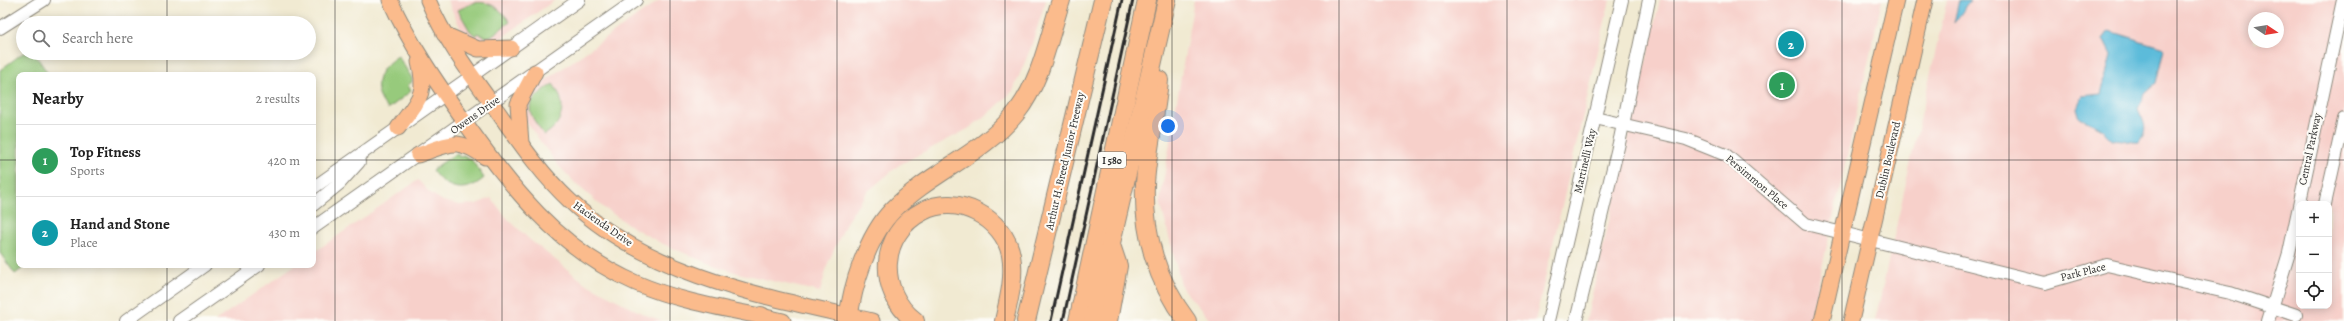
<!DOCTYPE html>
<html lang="en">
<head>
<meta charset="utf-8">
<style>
  body { margin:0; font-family:Alegreya,serif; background:#f6f6f6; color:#222 }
  .controls { position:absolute; right:12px; bottom:12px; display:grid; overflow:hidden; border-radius:8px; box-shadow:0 2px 10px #0003 }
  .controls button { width:36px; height:36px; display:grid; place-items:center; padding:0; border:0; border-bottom:1px solid #e0e0e0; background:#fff; color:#222; font:20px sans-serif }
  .compass { position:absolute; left:2248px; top:12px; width:36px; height:36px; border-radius:50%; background:#fff; box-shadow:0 2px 10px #0003; rotate:102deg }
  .you { position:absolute; left:1168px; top:126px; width:14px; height:14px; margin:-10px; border:3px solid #fff; border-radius:50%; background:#1a73e8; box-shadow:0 0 0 6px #1a73e833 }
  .badge { display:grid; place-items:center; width:26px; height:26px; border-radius:50%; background:#db2777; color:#fff; font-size:13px; font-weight:700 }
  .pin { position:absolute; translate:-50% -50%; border:2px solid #fff; box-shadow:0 1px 4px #0006 }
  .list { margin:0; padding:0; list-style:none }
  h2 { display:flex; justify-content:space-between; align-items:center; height:52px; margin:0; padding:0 16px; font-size:17px }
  h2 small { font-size:13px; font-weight:400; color:#767676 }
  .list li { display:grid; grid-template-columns:26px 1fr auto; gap:12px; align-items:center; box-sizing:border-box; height:72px; padding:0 16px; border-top:1px solid #e0e0e0 }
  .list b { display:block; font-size:15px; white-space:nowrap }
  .list p { margin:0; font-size:13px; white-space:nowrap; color:#767676 }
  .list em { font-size:13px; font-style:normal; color:#767676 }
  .icon { flex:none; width:22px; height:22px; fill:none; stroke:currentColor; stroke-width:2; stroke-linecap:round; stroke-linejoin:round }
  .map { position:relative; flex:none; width:2344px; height:321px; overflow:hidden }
  .search { position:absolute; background:#fff; box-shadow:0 2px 10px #0003; left:16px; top:16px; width:300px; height:44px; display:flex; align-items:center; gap:10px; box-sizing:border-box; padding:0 14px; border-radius:22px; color:#767676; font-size:15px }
  .panel { position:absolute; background:#fff; box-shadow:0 2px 10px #0003; left:16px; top:72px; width:300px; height:196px; border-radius:8px }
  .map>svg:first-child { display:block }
  .built { fill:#f7d0ca; fill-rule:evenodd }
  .green { fill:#97ca7b; stroke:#617a53 }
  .water { fill:#5cbbda; stroke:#447382 }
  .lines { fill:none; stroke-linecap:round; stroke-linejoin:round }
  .minor-casing { stroke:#8e8a7e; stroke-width:14 }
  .major-casing { stroke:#8e8a7e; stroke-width:17 }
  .highway-casing { stroke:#8e8a7e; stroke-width:20 }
  .minor { stroke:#fff; stroke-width:12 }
  .major { stroke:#fbbb8c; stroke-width:15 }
  .highway { stroke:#fbbb8c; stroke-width:18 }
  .rail { stroke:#2b2b2b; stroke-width:3 }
  .grid { fill:none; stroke:#2b2b2b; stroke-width:1; stroke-opacity:0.55 }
  .labels { text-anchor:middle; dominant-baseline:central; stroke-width:4; stroke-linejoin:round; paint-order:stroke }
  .shield { fill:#fdfcf7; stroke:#6a6a68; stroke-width:1 }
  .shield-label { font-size:10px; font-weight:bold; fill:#2b2b2b }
  .street-label { font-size:11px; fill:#2b2b2b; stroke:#fdfcf7 }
</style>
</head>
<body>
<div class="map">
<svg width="2344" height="321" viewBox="0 0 2344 321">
  <rect width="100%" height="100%" fill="#fdfcf7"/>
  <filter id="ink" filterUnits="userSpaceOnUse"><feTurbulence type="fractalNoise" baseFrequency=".025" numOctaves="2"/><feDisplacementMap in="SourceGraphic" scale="8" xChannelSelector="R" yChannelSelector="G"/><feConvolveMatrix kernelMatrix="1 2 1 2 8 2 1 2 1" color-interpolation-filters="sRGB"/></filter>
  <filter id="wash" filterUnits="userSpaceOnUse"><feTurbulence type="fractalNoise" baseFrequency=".012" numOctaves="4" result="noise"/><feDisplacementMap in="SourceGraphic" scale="16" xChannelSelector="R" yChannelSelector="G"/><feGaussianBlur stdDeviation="0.9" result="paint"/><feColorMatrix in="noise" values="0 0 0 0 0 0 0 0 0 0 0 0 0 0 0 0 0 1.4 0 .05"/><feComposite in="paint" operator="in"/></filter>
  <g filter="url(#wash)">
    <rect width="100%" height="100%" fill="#f1ead2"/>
    <g class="built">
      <path d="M447 0H555L494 43 483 46 466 39Z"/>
      <path d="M660 0H1046L1031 47 1013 91 993 110 968 129 899 165 867 192 847 221 828 263 820 292 738 273 705 262 661 243 634 228 604 208 576 184 558 165 523 118 526 94Z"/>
      <path d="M1194 0H1610L1535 321H1211L1182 288 1160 201Z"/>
      <path d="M1660 0H1882L1810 321H1586Z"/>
      <path d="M1947 0H2344V321H1875ZM2254 18H2278V42H2254ZM2299 204H2329V306H2299Z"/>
      <path d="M418 180 429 192 443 201 459 205 476 204 491 198 507 218 530 240 585 283 643 314 663 321H215L295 265H313V253Z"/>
    </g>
    <g class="green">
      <path d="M473 3C490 0 501 9 510 22L491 36 485 37 477 33 476 36 470 31 458 10Z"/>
      <path d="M23 53H34L49 75H19V265H27L15 274 0 253V70Z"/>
      <path d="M398 56 412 78V82L408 85 411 91 388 109C371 91 375 70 398 56Z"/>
      <path d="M553 84C567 102 565 123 544 135 524 107 524 103 553 84Z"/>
      <path d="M458 154 459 157 464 156 471 159 484 178C465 195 445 189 432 170L452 156Z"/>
    </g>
    <g class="water">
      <path d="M1959 0H1971L1954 23Z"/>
      <path d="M2109 31 2164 48 2156 83 2144 94 2138 109C2144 123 2149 128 2139 142 2129 143 2122 138 2112 140L2103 129 2080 118 2077 108 2082 96 2101 94 2111 55 2103 39Z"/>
    </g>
  </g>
  <g filter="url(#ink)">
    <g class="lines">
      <g class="minor-casing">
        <g id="minor">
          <path d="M0 28 44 0"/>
          <path d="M1595 118 1686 139 1726 155 1806 224 2045 283 2107 265 2230 293 2296 315"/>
          <path d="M313 188 579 0"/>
          <path d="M2325 204 2344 119"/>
          <path d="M313 205 340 183 359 162"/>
          <path d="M313 228 636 0"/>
          <path d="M126 321 205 265"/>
          <path d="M179 321 259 265"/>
          <path d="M1548 321 1622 0"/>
          <path d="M1576 321 1620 139 1649 0"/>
          <path d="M2268 321 2289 253 2343 0"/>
        </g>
      </g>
      <g class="major-casing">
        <g id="major">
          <path d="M390 0C410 44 436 82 464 121 512 188 558 249 636 283 682 303 734 310 783 321"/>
          <path d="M428 0C445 41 472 76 498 112 520 143 542 175 570 201 651 277 767 297 872 321"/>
          <path d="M444 34 478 49 511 48"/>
          <path d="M398 128C417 101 428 96 419 62"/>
          <path d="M521 143 518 104 535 72"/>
          <path d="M418 155C450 144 456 136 485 157"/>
          <path d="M1822 321 1896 0"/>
          <path d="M1851 321 1925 0"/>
        </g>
      </g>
      <g class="highway-casing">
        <g id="highway">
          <path d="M1159 80C1156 115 1147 149 1145 184 1143 234 1157 282 1187 321"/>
          <path d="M761 316 768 321"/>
          <path d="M848 321C852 286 868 235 893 210 930 172 982 155 1016 113 1041 82 1049 37 1061 0"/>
          <path d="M915 321C877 292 878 234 923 211 957 193 1004 218 1011 255 1015 277 1009 299 1004 321"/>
          <path d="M1026 321 1103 0"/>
          <path d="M1078 321 1147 0"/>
          <path d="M1093 321 1167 0"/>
          <path d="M1108 321 1118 266 1110 242"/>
        </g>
      </g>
      <use href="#minor" class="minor"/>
      <use href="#major" class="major"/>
      <use href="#highway" class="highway"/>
      <g class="rail">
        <path d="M1051 321 1122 0"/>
        <path d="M1063 321 1133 0"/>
      </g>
    </g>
  </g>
  <path class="grid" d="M167 0V23M335 0V321M502 0V321M670 0V321M837 0V321M1005 0V321M1172 0V321M1339 0V321M1507 0V321M1674 0V321M1842 0V321M2009 0V321M2177 0V321M167 53V75M0 160H19M313 160H2344M167 265V321"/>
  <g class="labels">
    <rect class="shield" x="1098" y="152" width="28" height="16" rx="3"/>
    <g class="shield-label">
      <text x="1112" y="160">I 580</text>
    </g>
    <g class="street-label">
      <text transform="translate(475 115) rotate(-35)">Owens Drive</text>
      <text transform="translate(2310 149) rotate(-78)">Central Parkway</text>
      <text transform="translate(1888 160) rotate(-77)">Dublin Boulevard</text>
      <text transform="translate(1065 161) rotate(-77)">Arthur H. Breed Junior Freeway</text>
      <text transform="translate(1585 161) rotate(-77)">Martinelli Way</text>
      <text transform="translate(1757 182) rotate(40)">Persimmon Place</text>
      <text transform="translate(603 224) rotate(35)">Hacienda Drive</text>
      <text transform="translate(2083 272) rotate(-14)">Park Place</text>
    </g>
  </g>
</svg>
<div class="controls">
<button>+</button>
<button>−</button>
<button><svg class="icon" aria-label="locate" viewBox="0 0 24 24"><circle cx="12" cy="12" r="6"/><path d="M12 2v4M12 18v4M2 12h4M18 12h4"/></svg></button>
</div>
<svg class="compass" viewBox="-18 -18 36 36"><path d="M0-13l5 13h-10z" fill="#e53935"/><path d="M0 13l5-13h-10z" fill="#767676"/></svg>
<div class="you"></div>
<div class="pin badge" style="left:1782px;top:85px;background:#2e9e5b">1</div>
<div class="pin badge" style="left:1791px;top:44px;background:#0f9aa8">2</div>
<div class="search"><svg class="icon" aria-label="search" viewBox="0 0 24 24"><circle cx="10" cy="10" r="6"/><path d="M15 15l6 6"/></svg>Search here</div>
<section class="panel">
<h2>Nearby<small>2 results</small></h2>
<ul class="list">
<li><span class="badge" style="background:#2e9e5b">1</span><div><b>Top Fitness</b><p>Sports</p></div><em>420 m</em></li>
<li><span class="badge" style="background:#0f9aa8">2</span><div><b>Hand and Stone</b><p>Place</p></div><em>430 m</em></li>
</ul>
</section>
</div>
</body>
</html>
